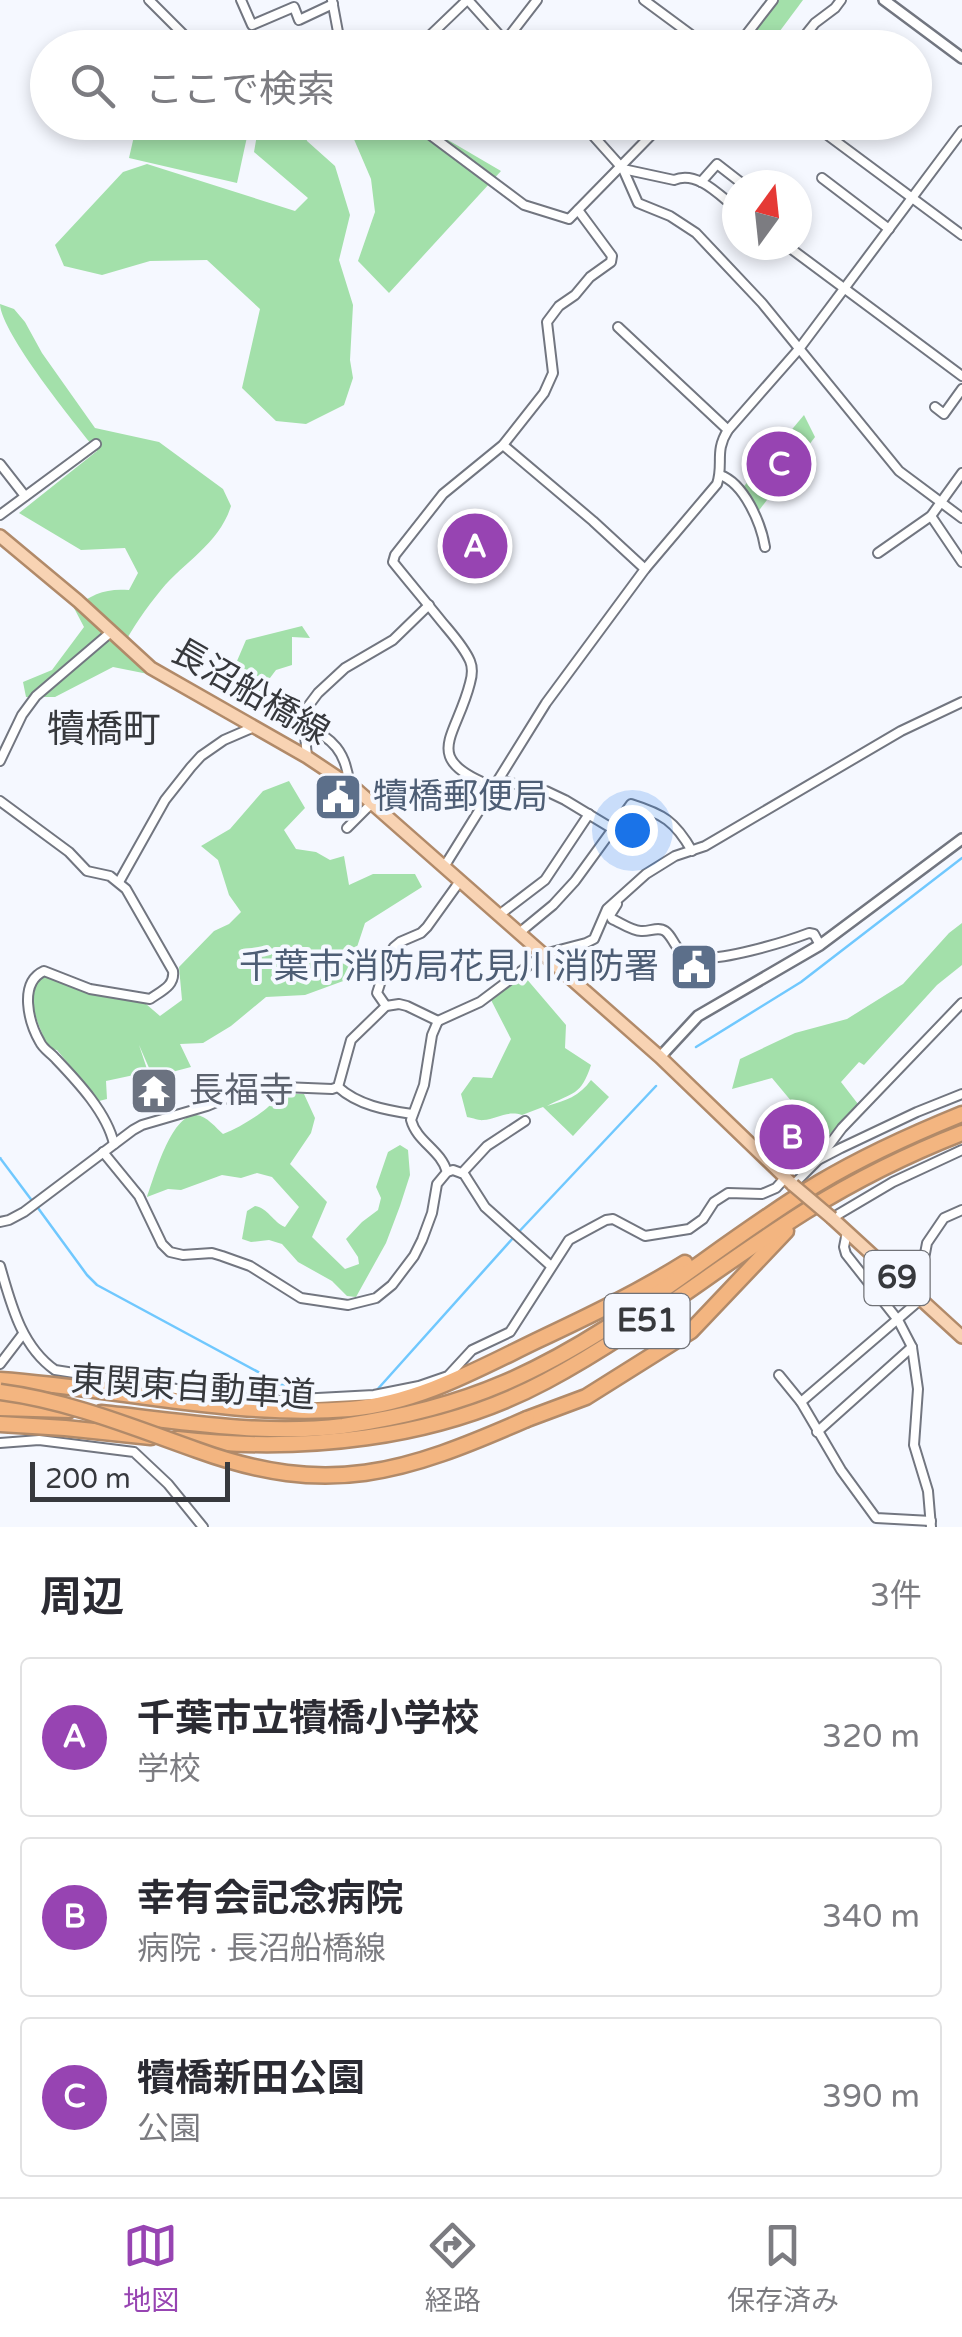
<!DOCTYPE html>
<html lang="ja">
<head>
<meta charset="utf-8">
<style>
  body { margin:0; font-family:"Varela Round","Noto Sans JP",sans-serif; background:#f2f2f3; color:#2b2b33 }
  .compass { position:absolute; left:722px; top:170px; width:90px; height:90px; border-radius:50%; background:#fff; box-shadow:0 5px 15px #0003; rotate:15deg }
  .scale { position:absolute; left:30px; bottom:25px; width:200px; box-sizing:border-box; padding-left:10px; border:5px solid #37393d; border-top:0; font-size:28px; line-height:35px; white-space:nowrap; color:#37393d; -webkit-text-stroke:8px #f5f8ff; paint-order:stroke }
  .you { position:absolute; left:632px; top:830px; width:35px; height:35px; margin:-25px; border:8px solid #fff; border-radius:50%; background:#1a73e8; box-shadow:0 0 0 15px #1a73e833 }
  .badge { display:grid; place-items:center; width:65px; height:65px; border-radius:50%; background:#9744b2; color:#fff; font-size:32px; font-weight:700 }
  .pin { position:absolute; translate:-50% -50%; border:5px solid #fff; box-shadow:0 2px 10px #0006 }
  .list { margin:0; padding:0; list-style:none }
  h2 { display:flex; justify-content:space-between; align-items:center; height:130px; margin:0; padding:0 40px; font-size:42px }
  h2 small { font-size:32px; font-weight:400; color:#7c7c81 }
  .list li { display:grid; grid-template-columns:65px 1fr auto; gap:30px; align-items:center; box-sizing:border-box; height:160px; margin:0 20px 20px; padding:0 20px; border:2px solid #e1e1e2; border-radius:10px }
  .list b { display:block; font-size:38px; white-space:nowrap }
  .list p { margin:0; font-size:32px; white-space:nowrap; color:#7c7c81 }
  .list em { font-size:32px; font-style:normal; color:#7c7c81 }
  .icon { flex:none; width:55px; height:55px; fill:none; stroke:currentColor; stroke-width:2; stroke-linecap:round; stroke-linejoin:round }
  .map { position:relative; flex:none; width:962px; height:1527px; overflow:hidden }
  .search { position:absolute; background:#fff; box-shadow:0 5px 15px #0003; left:30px; right:30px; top:30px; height:110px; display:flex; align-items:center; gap:25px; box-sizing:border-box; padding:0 35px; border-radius:55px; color:#7c7c81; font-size:38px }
  .sheet { height:670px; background:#fff }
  nav { display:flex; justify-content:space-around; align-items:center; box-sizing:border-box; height:140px; border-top:2px solid #e1e1e2; background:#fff; font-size:28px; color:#7c7c81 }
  nav a { display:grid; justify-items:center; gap:5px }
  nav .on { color:#9744b2 }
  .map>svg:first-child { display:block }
  .green { fill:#a3e0aa }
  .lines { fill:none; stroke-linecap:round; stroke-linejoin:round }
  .stream { stroke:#70c8fe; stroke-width:2.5 }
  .minor-casing { stroke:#727680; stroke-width:12 }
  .tertiary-casing { stroke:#727680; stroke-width:14 }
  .primary-casing { stroke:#b18a69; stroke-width:16 }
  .motorway-casing { stroke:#b18a69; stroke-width:19 }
  .minor { stroke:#fff; stroke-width:8 }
  .tertiary { stroke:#fff; stroke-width:9 }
  .primary { stroke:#f8d3b3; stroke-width:11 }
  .motorway { stroke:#f3b580; stroke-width:14 }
  .primary-bridge-casing { stroke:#b18a69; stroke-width:16; stroke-linecap:butt }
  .motorway-bridge-casing { stroke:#b18a69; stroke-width:19; stroke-linecap:butt }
  .primary-bridge { stroke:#f8d3b3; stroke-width:11 }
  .motorway-bridge { stroke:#f3b580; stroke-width:14 }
  .labels { text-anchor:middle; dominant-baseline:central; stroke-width:8; stroke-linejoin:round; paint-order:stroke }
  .shield { fill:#f5f8ff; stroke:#707277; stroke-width:2.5 }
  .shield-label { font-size:32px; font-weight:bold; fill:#37393d }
  .street-label { font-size:35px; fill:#37393d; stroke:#f5f8ff }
  .service-label { font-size:35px; fill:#4e5e75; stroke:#f5f8ff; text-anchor:start }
  .worship-label { font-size:35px; fill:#5b616d; stroke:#f5f8ff; text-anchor:start }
  .neighbourhood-label { font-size:38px; fill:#37393d; stroke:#f5f8ff }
</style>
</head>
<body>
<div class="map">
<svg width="962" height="1527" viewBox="0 0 962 1527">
  <rect width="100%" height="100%" fill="#f5f8ff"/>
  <g class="green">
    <path d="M777 0H803L768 47 740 48Z"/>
    <path d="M137 123H250L237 183 129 158Z"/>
    <path d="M259 123H302L307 141 335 166 350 215 339 260 353 305 350 360 353 378 344 405 306 424 276 421 242 388 260 309 207 260 150 261 102 275 64 266 55 245 123 172 147 164 295 211 308 198 254 152Z"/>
    <path d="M347 123H419L501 171 389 293 358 261 375 212 371 179Z"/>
    <path d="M0 304 14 309 25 322 42 353 95 428 159 442 223 489 231 506C219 544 185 561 161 590 146 608 132 629 121 649L148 674 113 667 55 697H26L23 682 52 670 84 627 74 608C92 594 106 588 129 590L138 573 125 548 81 550 19 513 97 451C76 425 1 333 0 304Z"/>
    <path d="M804 415 815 437 757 513 740 491Z"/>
    <path d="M302 626 310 638 292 637V665L276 670 249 706 231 675 246 640Z"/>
    <path d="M289 781 305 808 284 830 296 849 316 852 330 860 344 856 349 885 373 874H415L422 887 365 923 346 980 305 995 266 997 231 1026 203 1043 180 1044 191 1067 153 1077 139 1045 148 1072 106 1081 107 1099 99 1101 57 1050 49 1049C39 1025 25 1002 38 978L43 976 53 978 146 1004 160 1016 182 1000 179 967 214 931 229 924 241 912 229 895 218 860 201 846 230 829 263 791Z"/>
    <path d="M962 923V965L937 985 864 1065 859 1062 841 1082 858 1104 828 1136 817 1132 772 1078 732 1089 740 1059 795 1033 847 1019 903 984 949 933Z"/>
    <path d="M525 977 566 1025 565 1048 591 1065C581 1096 573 1092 547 1106 565 1101 580 1096 591 1080L609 1097 573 1136 543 1107 522 1115C507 1110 497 1119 483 1120 481 1121 469 1117 467 1117L461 1094 473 1077 492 1078 511 1039 490 998Z"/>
    <path d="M286 1094H304L315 1118 311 1133 290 1164 327 1202 312 1237 345 1269 359 1264 358 1257 346 1239 362 1222 378 1210 381 1198 376 1187 388 1152 400 1145 408 1150 410 1175 400 1206 386 1243 356 1297 347 1296 332 1281 298 1262 282 1244 269 1240 251 1242 242 1239 247 1211 255 1206C268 1208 273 1222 285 1227L299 1207 272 1177 257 1173 241 1178 222 1175 181 1190 168 1189 147 1197C154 1178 171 1114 196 1115 207 1116 216 1128 223 1134 238 1128 255 1118 267 1108 275 1101 275 1096 286 1094Z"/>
  </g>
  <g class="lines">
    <g class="stream">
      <path d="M696 1047 801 982 962 858"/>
      <path d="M0 1158 33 1202"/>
      <path d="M38 1208 87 1275 97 1285 299 1394"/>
      <path d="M376 1391 513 1238 656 1086"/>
    </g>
    <g class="minor-casing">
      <g id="minor">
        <path d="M149 0 197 48"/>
        <path d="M241 0 252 25 294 7 299 20 333 4"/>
        <path d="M332 0 341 48"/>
        <path d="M468 0 511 48"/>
        <path d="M644 0 709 48"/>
        <path d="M417 48 467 0"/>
        <path d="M500 48 537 0"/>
        <path d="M736 48 773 0"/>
        <path d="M795 48 815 23 835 8 841 0"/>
        <path d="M413 122 524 205 569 219 664 122"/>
        <path d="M581 122 623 169 674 180C697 170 719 195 737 209"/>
        <path d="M810 122 962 235"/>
        <path d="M623 169 638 203 670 216 696 233 762 303 899 471 962 518"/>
        <path d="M822 178 889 229"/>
        <path d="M701 182 717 164 744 185"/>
        <path d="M786 245 962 376"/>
        <path d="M618 327 728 430"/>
        <path d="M935 407 944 414 962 389"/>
        <path d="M503 445 593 521 645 569"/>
        <path d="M0 464 25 496"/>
        <path d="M720 475C744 483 761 523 765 547"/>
        <path d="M0 515 96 444"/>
        <path d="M931 516 962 562"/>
        <path d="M878 553 931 516 962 473"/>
        <path d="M304 725C333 738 346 752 349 783"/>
        <path d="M307 757 303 713 318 693 345 668 393 640 429 605"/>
        <path d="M0 761 22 715 36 696 111 632"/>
        <path d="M498 780 546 791 565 800 613 829"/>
        <path d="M494 787C419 758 456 739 470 683 472 676 473 668 470 661 464 647 452 634 442 622 426 602 409 582 393 562L395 555 443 494 503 445 544 393 553 373 547 322 559 306 575 295 590 277 611 262 612 256 578 210"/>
        <path d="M0 801 69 852 87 871 110 876 126 889 173 971C175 986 161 991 150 999L90 989 44 971C18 983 29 1023 40 1042 43 1049 51 1053 56 1059 78 1082 107 1113 114 1144"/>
        <path d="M347 828 372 803"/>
        <path d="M444 867 546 703 645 569 717 484C724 463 714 452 728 430L799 349 962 131"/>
        <path d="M119 882 165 800 191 767 201 756 224 740 254 727"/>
        <path d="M617 904 610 915 612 919C621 923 632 931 641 931 649 932 658 926 665 931 675 938 673 952 693 957 717 963 785 942 809 933L814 934 820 945"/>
        <path d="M499 915 545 880 589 814"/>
        <path d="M519 933 553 905 575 881 631 804C663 814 675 821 692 851"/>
        <path d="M386 1006 377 993 389 956 394 947 400 942 421 933 427 927 460 881"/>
        <path d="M438 1021 432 1035 424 1085 411 1120C417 1142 441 1150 447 1172"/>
        <path d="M338 1087C358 1105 385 1110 412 1114"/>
        <path d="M103 1152 139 1196 162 1244 170 1252 183 1255 212 1253 222 1256 250 1266 301 1298 348 1305 376 1298 392 1285 414 1256 422 1240 432 1213 437 1184 447 1172 453 1170 464 1174 485 1207 551 1266"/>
        <path d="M818 1160 842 1128 962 1003"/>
        <path d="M462 1173 487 1146 525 1121"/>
        <path d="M793 1185 818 1160 841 1148 917 1112 962 1094"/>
        <path d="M832 1218 893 1182 962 1150"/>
        <path d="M0 1222 9 1220 24 1212 133 1130 142 1125 207 1106 236 1094 283 1087 332 1089 338 1087 351 1040 386 1006 399 1004 407 1006 438 1021 480 1002 544 954 586 943 594 939 607 909 646 874 675 856 705 846 901 731 962 702"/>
        <path d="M847 1232 844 1247 846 1254 898 1320 912 1347 918 1389 914 1445 928 1491 931 1527"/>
        <path d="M0 1266C11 1304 21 1346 55 1370L221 1396 280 1400 374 1395 419 1386 448 1376 472 1350 510 1332 569 1240 606 1220 613 1219 645 1236 689 1229 703 1219 714 1202 728 1193 762 1194 776 1188 785 1178"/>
        <path d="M907 1287 920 1280 927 1243 944 1218 962 1210"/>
        <path d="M0 1364 23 1334"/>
        <path d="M779 1375 801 1402 841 1470 876 1518 931 1521"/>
        <path d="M801 1402 920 1300"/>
        <path d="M817 1432 912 1347"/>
        <path d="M0 1443 39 1440 134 1452 168 1484 203 1527"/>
      </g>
    </g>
    <g class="tertiary-casing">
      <g id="tertiary">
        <path d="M884 0 962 58"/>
        <path d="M660 1057 698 1016 820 945 962 839"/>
      </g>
    </g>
    <g class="primary-casing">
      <g id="primary">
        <path d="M0 536 78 601 151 668 307 757 358 791 660 1057 793 1185"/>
        <path d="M832 1218 962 1337"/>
      </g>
    </g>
    <g class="motorway-casing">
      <g id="motorway">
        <path d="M0 1380C117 1388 233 1418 350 1409 418 1403 476 1370 536 1341 587 1317 637 1293 685 1263"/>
        <path d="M0 1408 69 1410"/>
        <path d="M101 1413C181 1421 261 1436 343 1426 398 1418 453 1405 504 1383 619 1334 713 1247 819 1183 864 1156 913 1134 962 1114"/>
        <path d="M527 1419 586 1397 691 1331 786 1231"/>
        <path d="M0 1424 65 1428 151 1437"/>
        <path d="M177 1439C300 1453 436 1440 546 1381 638 1332 718 1266 806 1211 856 1180 908 1154 962 1133"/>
      </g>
    </g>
    <use href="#minor" class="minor"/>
    <use href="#tertiary" class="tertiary"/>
    <use href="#primary" class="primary"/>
    <use href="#motorway" class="motorway"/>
    <g class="primary-bridge-casing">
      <path id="primary-bridge" d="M793 1185 832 1218"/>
    </g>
    <g class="motorway-bridge-casing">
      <path id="motorway-bridge" d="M0 1392C69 1401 132 1427 197 1450 329 1498 404 1473 527 1419"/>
    </g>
    <use href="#primary-bridge" class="primary-bridge"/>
    <use href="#motorway-bridge" class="motorway-bridge"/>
  </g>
  <defs>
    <g id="civic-square" transform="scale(2.5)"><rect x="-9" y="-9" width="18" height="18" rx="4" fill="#5c6f8a" stroke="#f5f8ff"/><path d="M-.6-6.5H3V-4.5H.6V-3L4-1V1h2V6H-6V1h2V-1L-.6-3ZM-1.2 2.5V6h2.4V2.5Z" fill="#fff"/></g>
    <g id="temple-square" transform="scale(2.5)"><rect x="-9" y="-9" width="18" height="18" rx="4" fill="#6b7280" stroke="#f5f8ff"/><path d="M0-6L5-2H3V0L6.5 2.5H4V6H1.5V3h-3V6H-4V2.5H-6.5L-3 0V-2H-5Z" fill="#fff"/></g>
  </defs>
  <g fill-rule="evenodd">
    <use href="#civic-square" x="338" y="797"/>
    <use href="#civic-square" x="694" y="967"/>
    <use href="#temple-square" x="154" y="1091"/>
  </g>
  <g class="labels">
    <g class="shield">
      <rect x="864.5" y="1251" width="65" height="54" rx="8"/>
      <rect x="604.5" y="1294" width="85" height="54" rx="8"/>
    </g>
    <g class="shield-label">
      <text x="897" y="1278">69</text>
      <text x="647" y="1321">E51</text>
    </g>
    <g class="street-label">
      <text transform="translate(250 692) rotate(30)">長沼船橋線</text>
      <text transform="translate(193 1388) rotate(4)">東関東自動車道</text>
    </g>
    <g class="service-label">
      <text x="373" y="797">犢橋郵便局</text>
      <text x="659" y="967" text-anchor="end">千葉市消防局花見川消防署</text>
    </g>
    <g class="worship-label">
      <text x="189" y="1091">長福寺</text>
    </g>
    <g class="neighbourhood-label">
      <text x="104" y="730">犢橋町</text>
    </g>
  </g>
</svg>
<svg class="compass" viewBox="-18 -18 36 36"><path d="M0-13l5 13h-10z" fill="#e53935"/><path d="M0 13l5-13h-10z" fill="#7c7c81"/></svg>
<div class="scale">200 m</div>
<div class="you"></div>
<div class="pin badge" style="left:475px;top:546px">A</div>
<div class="pin badge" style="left:792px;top:1137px">B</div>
<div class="pin badge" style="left:779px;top:464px">C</div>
<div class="search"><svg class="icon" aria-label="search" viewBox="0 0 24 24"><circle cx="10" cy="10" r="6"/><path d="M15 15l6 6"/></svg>ここで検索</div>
</div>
<section class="sheet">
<h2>周辺<small>3件</small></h2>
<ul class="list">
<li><span class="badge">A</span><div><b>千葉市立犢橋小学校</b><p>学校</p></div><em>320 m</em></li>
<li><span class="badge">B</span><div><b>幸有会記念病院</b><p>病院 · 長沼船橋線</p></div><em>340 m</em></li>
<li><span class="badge">C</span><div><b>犢橋新田公園</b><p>公園</p></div><em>390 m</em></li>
</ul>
</section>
<nav>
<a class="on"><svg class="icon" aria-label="map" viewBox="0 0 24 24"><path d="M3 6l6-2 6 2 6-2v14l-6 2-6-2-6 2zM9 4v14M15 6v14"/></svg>地図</a>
<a><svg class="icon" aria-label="directions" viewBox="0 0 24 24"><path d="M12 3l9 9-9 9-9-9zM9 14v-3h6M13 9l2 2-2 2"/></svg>経路</a>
<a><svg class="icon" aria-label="saved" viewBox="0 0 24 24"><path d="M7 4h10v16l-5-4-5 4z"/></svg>保存済み</a>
</nav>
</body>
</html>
